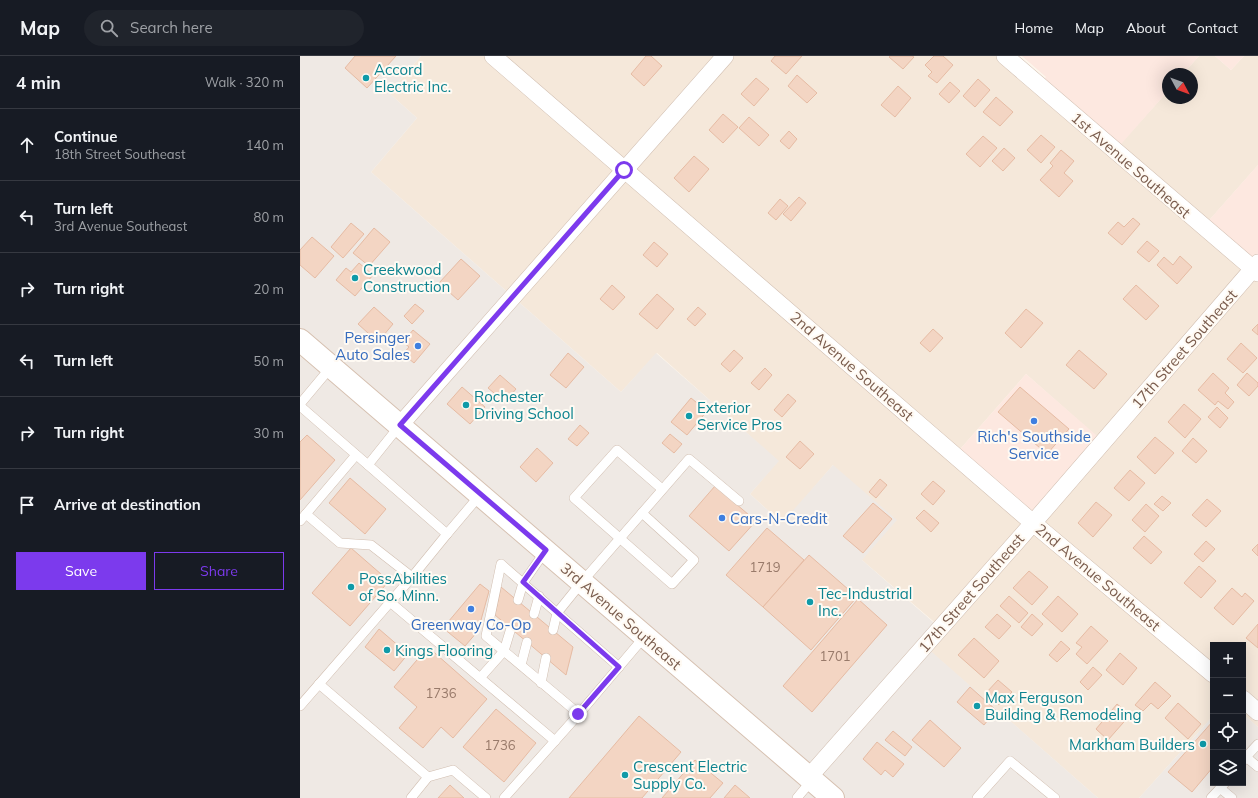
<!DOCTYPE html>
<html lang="en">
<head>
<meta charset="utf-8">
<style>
  body { margin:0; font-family:Mulish,sans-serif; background:#20242c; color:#f1f3f6 }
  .controls { position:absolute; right:12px; bottom:12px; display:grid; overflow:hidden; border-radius:0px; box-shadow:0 4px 16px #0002 }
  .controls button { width:36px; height:36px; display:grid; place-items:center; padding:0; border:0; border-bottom:1px solid #363941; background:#171b24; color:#f1f3f6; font:20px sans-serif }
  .compass { position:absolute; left:862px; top:12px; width:36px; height:36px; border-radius:50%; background:#171b24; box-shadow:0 4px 16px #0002; rotate:131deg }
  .stop { position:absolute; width:12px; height:12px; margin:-9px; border:3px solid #7c3aed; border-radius:50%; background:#fff }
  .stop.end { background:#7c3aed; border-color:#fff; box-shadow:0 1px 4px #0008 }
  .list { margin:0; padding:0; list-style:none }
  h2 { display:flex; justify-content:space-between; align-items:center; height:52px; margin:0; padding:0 16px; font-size:17px }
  h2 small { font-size:13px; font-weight:400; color:#9ea1a6 }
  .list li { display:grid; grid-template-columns:26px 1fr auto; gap:12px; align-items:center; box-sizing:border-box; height:72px; padding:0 16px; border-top:1px solid #363941 }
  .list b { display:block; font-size:15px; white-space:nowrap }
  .list p { margin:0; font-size:13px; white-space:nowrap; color:#9ea1a6 }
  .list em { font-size:13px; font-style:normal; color:#9ea1a6 }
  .actions { display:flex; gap:8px; padding:12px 16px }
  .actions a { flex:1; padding:9px 0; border:1px solid #7c3aed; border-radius:0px; text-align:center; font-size:14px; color:#7c3aed }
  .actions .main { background:#7c3aed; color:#fff }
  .icon { flex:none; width:22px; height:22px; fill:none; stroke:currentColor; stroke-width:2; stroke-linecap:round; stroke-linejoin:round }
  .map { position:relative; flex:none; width:958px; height:742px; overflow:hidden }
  header { display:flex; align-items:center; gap:24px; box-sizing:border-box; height:56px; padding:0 20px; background:#171b24; border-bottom:1px solid #363941 }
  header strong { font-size:19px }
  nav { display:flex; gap:22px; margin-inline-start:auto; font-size:14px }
  .search { width:280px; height:36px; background:#20242c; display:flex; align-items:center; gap:10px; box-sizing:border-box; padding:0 14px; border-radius:22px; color:#9ea1a6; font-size:15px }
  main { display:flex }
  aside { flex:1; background:#171b24 }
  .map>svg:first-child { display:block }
  .residential { fill:#f5e8da; fill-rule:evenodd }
  .commercial { fill:#fde8e0 }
  .industrial { fill:#efe9e4 }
  .building { fill:#f3d5c3; stroke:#e6bba3 }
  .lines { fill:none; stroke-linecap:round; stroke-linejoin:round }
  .service-casing { stroke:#d1beb0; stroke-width:10 }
  .minor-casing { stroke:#d1beb0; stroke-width:18 }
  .secondary-casing { stroke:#d6c0b0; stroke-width:24 }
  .service { stroke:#fff; stroke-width:9 }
  .minor { stroke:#fff; stroke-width:17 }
  .secondary { stroke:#fff; stroke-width:22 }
  .route { stroke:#7c3aed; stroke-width:5 }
  .culture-dot { fill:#0f9aa8; stroke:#fffaf3; stroke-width:1.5 }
  .shop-dot { fill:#3f7fe0; stroke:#fffaf3; stroke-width:1.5 }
  .labels { text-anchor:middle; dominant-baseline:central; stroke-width:4; stroke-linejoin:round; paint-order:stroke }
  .number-label { font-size:13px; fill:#987a6a }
  .culture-label { font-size:15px; fill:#0d838f; stroke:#fffaf3; text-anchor:start }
  .street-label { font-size:15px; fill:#7a5c4d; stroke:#fffaf3 }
  .shop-label { font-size:15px; fill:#366cbe; stroke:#fffaf3 }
</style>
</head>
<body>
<header>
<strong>Map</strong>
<div class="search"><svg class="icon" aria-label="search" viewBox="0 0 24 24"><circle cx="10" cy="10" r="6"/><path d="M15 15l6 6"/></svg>Search here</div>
<nav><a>Home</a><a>Map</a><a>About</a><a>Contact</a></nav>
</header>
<main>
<aside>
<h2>4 min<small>Walk · 320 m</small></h2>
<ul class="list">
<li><svg class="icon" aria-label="ahead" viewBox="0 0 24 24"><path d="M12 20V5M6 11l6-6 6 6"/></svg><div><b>Continue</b><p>18th Street Southeast</p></div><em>140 m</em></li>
<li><svg class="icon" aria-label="left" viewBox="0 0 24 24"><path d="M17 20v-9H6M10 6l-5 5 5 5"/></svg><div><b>Turn left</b><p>3rd Avenue Southeast</p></div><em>80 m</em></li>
<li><svg class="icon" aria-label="right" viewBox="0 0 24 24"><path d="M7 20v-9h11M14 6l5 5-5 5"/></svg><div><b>Turn right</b></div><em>20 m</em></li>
<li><svg class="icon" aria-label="left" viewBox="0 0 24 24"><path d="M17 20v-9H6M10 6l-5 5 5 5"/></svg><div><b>Turn left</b></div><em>50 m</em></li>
<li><svg class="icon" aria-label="right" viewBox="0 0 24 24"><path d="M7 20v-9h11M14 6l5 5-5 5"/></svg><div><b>Turn right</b></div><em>30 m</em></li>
<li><svg class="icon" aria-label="arrive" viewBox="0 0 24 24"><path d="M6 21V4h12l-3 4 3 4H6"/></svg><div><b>Arrive at destination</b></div></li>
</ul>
<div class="actions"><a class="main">Save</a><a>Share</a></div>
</aside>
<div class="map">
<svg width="958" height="742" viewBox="0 0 958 742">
  <rect width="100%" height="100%" fill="#fdf6ec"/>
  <path class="residential" d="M121 0H705L815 94 868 35V42H892V18H883L899 0H915L931 14 944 0H958V109L904 170 958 217V671L943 658V589H913V660L839 742H798L624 590 640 571 562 504 533 409 483 468 450 438 478 405 357 297 321 336 71 116 117 62 89 37ZM726 318 803 386 655 399 662 391Z"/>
  <g class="commercial">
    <path d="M722 0H899L883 18H868V35L815 95 739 30 746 21Z"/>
    <path d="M915 0H944L931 14Z"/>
    <path d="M958 109V217L904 170Z"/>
    <path d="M726 318 804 386 733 467 655 399Z"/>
  </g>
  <g class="industrial">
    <path d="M0 0H121L89 37 117 62 71 116 321 336 356 297 479 405 450 438 482 467 533 409 597 464 562 504 640 572 625 590 798 742H0Z"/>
    <path d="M943 658 958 671V742H839L913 660V727H943Z"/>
  </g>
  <g class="building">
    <path d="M55 0H96L67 32 45 12Z"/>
    <path d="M346 0H351L362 10 344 30 331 18Z"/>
    <path d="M475 0H502L486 18 471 5Z"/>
    <path d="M590 0H612L614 1 603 13 589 1Z"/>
    <path d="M634 0H643L653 9 637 27 628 20 632 16 625 9Z"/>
    <path d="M497 19 517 37 507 47 488 30Z"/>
    <path d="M456 22 469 33 454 50 441 38Z"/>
    <path d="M678 23 690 34 675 51 663 40Z"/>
    <path d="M650 26 660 35 649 47 639 38Z"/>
    <path d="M598 30 611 42 595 61 581 49Z"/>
    <path d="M696 41 713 56 700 70 683 56Z"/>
    <path d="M423 58 438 71 423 87 409 74Z"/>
    <path d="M449 61 469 79 459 90 439 72Z"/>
    <path d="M489 75 497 83 489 93 480 85Z"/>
    <path d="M741 79 755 91 741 107 727 94Z"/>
    <path d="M683 80 697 92 680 111 666 98Z"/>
    <path d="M704 92 715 102 703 115 692 105Z"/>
    <path d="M761 94 774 105 764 117 773 125 759 141 740 124 753 110 750 107Z"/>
    <path d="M394 100 409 113 389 136 374 122Z"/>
    <path d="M499 141 506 147 491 165 483 158Z"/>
    <path d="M480 143 488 150 476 164 468 157Z"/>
    <path d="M833 162 840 168 822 189 808 177 818 166 824 171Z"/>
    <path d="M51 167 64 178 43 202 31 191Z"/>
    <path d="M74 172 90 186 69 210 53 197Z"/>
    <path d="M12 181 34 200 15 222 0 209V194Z"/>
    <path d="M847 185 859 195 849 206 837 196Z"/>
    <path d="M354 186 368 198 357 211 343 199Z"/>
    <path d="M880 200 892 211 877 228 857 209 864 201 873 209Z"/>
    <path d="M161 203 180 220 158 244 139 227Z"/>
    <path d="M59 207 73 219 55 240 36 224 46 212 51 216Z"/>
    <path d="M312 229 325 241 313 254 300 243Z"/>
    <path d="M836 229 859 250 846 264 823 243Z"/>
    <path d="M357 238 374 253 357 273 339 258Z"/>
    <path d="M115 248 124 255 112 268 104 260Z"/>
    <path d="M74 251 93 268 78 286 58 268Z"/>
    <path d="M398 251 406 258 395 270 387 263Z"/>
    <path d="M726 253 743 267 721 292 705 277Z"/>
    <path d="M958 268V279L952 274Z"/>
    <path d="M633 273 643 282 630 296 620 287Z"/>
    <path d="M113 274 130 288 114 307 103 298 109 291 103 286Z"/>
    <path d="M941 287 957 302 943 317 927 303Z"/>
    <path d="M434 294 443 302 430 316 421 308Z"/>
    <path d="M779 294 807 318 794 333 766 309Z"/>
    <path d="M268 297 284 311 266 332 250 319Z"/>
    <path d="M465 312 472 319 459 334 451 327Z"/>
    <path d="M913 317 929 332 925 337 934 346 928 353 918 345 915 349 898 334Z"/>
    <path d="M947 317 958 327V330L949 340 937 329Z"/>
    <path d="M200 319 216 333 205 346 188 332Z"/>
    <path d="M162 331 185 351 170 368 147 348Z"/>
    <path d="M720 331 769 373 747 398 698 356Z"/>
    <path d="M488 338 496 345 482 361 474 354Z"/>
    <path d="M391 342 407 355 387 379 371 366Z"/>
    <path d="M884 348 901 363 885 382 868 366Z"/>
    <path d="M917 351 928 362 920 372 908 361Z"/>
    <path d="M280 369 289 377 277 390 268 383Z"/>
    <path d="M370 378 382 388 374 397 362 387Z"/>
    <path d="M7 379 35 404 0 444V386Z"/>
    <path d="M855 381 874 397 855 418 837 401Z"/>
    <path d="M893 382 907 395 896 407 882 395Z"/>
    <path d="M500 385 514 398 500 413 486 401Z"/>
    <path d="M237 392 253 407 236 426 220 411Z"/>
    <path d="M830 414 845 427 829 445 814 432Z"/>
    <path d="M50 422 86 453 65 478 29 447Z"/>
    <path d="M580 423 587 429 576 442 569 436Z"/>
    <path d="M633 425 645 435 633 449 621 438Z"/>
    <path d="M415 430 456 465 429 495 389 460Z"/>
    <path d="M862 440 871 447 863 455 854 448Z"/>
    <path d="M907 443 921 455 906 471 892 459Z"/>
    <path d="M796 446 812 459 793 481 778 467Z"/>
    <path d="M573 447 592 463 563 497 543 480Z"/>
    <path d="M846 448 859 460 845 476 832 464Z"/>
    <path d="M624 454 639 467 631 476 616 462Z"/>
    <path d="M467 472 504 504 463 551 426 519Z"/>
    <path d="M844 480 862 496 851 508 833 492Z"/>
    <path d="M906 485 915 493 903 506 894 498Z"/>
    <path d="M958 488V500L952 494Z"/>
    <path d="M51 492 89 525 50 570 12 537Z"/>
    <path d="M509 499 557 541 511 594 463 551Z"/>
    <path d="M899 510 916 525 901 542 884 527Z"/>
    <path d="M729 515 748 531 732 549 713 532Z"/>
    <path d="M180 528 189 535 178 575 165 590 143 572Z"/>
    <path d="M201 531 273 591 266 619 195 559Z"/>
    <path d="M932 532 942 541 945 537 954 545 933 569 914 552Z"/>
    <path d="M709 540 728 557 719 567 700 550Z"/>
    <path d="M758 540 778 558 762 576 742 558Z"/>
    <path d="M558 543 587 569 512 656 483 630Z"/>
    <path d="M697 558 711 570 699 583 685 571Z"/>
    <path d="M732 558 743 568 732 580 721 571Z"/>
    <path d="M958 568V592L946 582Z"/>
    <path d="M791 570 808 585 787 608 776 598 782 591 776 587Z"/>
    <path d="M79 573 108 598 94 615 65 591Z"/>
    <path d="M674 582 699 605 684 622 658 599Z"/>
    <path d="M761 585 770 593 757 606 749 599Z"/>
    <path d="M128 591 187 643 153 682 141 671 123 692 99 672 117 651 94 631Z"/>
    <path d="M820 597 837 612 823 629 806 614Z"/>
    <path d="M793 611 802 619 788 634 780 626Z"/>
    <path d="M698 624 712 636 699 649 686 637Z"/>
    <path d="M855 626 871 640 858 653 851 647 843 655 835 649Z"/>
    <path d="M670 631 696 654 684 669 657 646Z"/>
    <path d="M878 647 901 668 888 683 865 662Z"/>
    <path d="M817 648 830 659 808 684 796 673Z"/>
    <path d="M196 653 236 687 204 726 163 691Z"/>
    <path d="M339 660 381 696 342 742H269Z"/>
    <path d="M630 664 661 692 644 711 612 684Z"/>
    <path d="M913 665V711L892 736 868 716Z"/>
    <path d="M593 675 612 691 605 700 585 684Z"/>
    <path d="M577 686 604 708 593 721 585 714 581 719 563 703Z"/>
    <path d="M395 704 423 727 410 742H362Z"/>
    <path d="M150 729 164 742H138Z"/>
    <path d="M435 729 450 742H424Z"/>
  </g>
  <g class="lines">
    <g class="service-casing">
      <g id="service">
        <path d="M0 348 31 311"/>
        <path d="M0 350 68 409 100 369"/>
        <path d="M342 457 394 504 372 528 274 442 317 394 362 433"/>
        <path d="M6 458 40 487 71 489 112 521"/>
        <path d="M0 465 56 399"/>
        <path d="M147 478 180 439"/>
        <path d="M218 544 223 527 246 494"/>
        <path d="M90 546 255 685"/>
        <path d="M234 558 239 540"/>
        <path d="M253 574 257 557 282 526 389 403 439 445"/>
        <path d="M221 609 227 586"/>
        <path d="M180 622 204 595 211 572"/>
        <path d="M241 627 246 602"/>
        <path d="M19 628 128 721"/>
        <path d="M0 650 112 521 147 478 68 409"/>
        <path d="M279 658 186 580 201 508 319 611"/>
        <path d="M946 701 958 688"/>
        <path d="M943 705 946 701 958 711"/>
        <path d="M920 732 932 742"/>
        <path d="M111 742 128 721 153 714 186 742"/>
        <path d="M204 742 279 658 345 580"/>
        <path d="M497 742 512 724"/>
        <path d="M677 742 710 705 755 742"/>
        <path d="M911 742 925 727"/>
      </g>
    </g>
    <g class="minor-casing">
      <g id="minor">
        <path d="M193 0 733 467 913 618"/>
        <path d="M705 0 958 217"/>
        <path d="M100 369 425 0"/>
        <path d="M943 643 958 656"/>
        <path d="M509 721 733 467 958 207"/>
      </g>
    </g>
    <g class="secondary-casing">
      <path id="secondary" d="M0 284 533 742"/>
    </g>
    <use href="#service" class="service"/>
    <use href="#minor" class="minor"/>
    <use href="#secondary" class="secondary"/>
  </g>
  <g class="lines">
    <path class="route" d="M278 658 319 611 223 526 246 494 100 369 324 114"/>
  </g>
  <g class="culture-dot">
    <circle cx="66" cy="22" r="4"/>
    <circle cx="55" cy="222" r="4"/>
    <circle cx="166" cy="349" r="4"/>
    <circle cx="389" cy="360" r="4"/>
    <circle cx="51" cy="531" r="4"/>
    <circle cx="510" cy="546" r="4"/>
    <circle cx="87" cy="594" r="4"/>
    <circle cx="677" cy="650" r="4"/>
    <circle cx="903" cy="688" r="4"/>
    <circle cx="325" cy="719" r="4"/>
  </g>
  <g class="shop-dot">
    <circle cx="118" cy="290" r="4"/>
    <circle cx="734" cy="365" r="4"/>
    <circle cx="422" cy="462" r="4"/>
    <circle cx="171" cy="553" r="4"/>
  </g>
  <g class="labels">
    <g class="number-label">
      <text x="465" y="511">1719</text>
      <text x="535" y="600">1701</text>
      <text x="141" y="637">1736</text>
      <text x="200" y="689">1736</text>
    </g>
    <g class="culture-label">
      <text x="74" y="13">Accord<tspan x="74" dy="17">Electric Inc.</tspan></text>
      <text x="63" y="213">Creekwood<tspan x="63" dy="17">Construction</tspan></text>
      <text x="174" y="340">Rochester<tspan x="174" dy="17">Driving School</tspan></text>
      <text x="397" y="351">Exterior<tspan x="397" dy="17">Service Pros</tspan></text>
      <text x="59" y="522">PossAbilities<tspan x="59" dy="17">of So. Minn.</tspan></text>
      <text x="518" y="537">Tec-Industrial<tspan x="518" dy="17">Inc.</tspan></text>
      <text x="95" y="594">Kings Flooring</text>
      <text x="685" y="641">Max Ferguson<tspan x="685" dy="17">Building &amp; Remodeling</tspan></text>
      <text x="895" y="688" text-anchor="end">Markham Builders</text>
      <text x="333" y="710">Crescent Electric<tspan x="333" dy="17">Supply Co.</tspan></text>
    </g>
    <g class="street-label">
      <text transform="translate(831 109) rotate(41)">1st Avenue Southeast</text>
      <text transform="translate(884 293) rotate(-49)">17th Street Southeast</text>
      <text transform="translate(552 310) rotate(41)">2nd Avenue Southeast</text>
      <text transform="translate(798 521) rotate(40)">2nd Avenue Southeast</text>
      <text transform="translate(671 537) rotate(-49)">17th Street Southeast</text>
      <text transform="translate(321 560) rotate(41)">3rd Avenue Southeast</text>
    </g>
    <g class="shop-label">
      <text x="110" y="281" text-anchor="end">Persinger<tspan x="110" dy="17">Auto Sales</tspan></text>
      <text x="734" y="380">Rich's Southside<tspan x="734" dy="17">Service</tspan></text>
      <text x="430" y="462" text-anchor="start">Cars-N-Credit</text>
      <text x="171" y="568">Greenway Co-Op</text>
    </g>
  </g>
</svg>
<div class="controls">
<button>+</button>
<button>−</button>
<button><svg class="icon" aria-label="locate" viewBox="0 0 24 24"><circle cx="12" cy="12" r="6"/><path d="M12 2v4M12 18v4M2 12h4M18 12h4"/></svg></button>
<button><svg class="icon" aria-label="layers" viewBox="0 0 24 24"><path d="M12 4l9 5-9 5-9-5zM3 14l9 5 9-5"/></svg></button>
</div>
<svg class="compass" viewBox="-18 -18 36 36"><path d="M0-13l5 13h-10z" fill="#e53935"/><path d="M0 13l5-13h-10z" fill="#9ea1a6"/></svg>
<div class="stop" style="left:324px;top:114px"></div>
<div class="stop end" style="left:278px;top:658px"></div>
</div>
</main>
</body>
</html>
